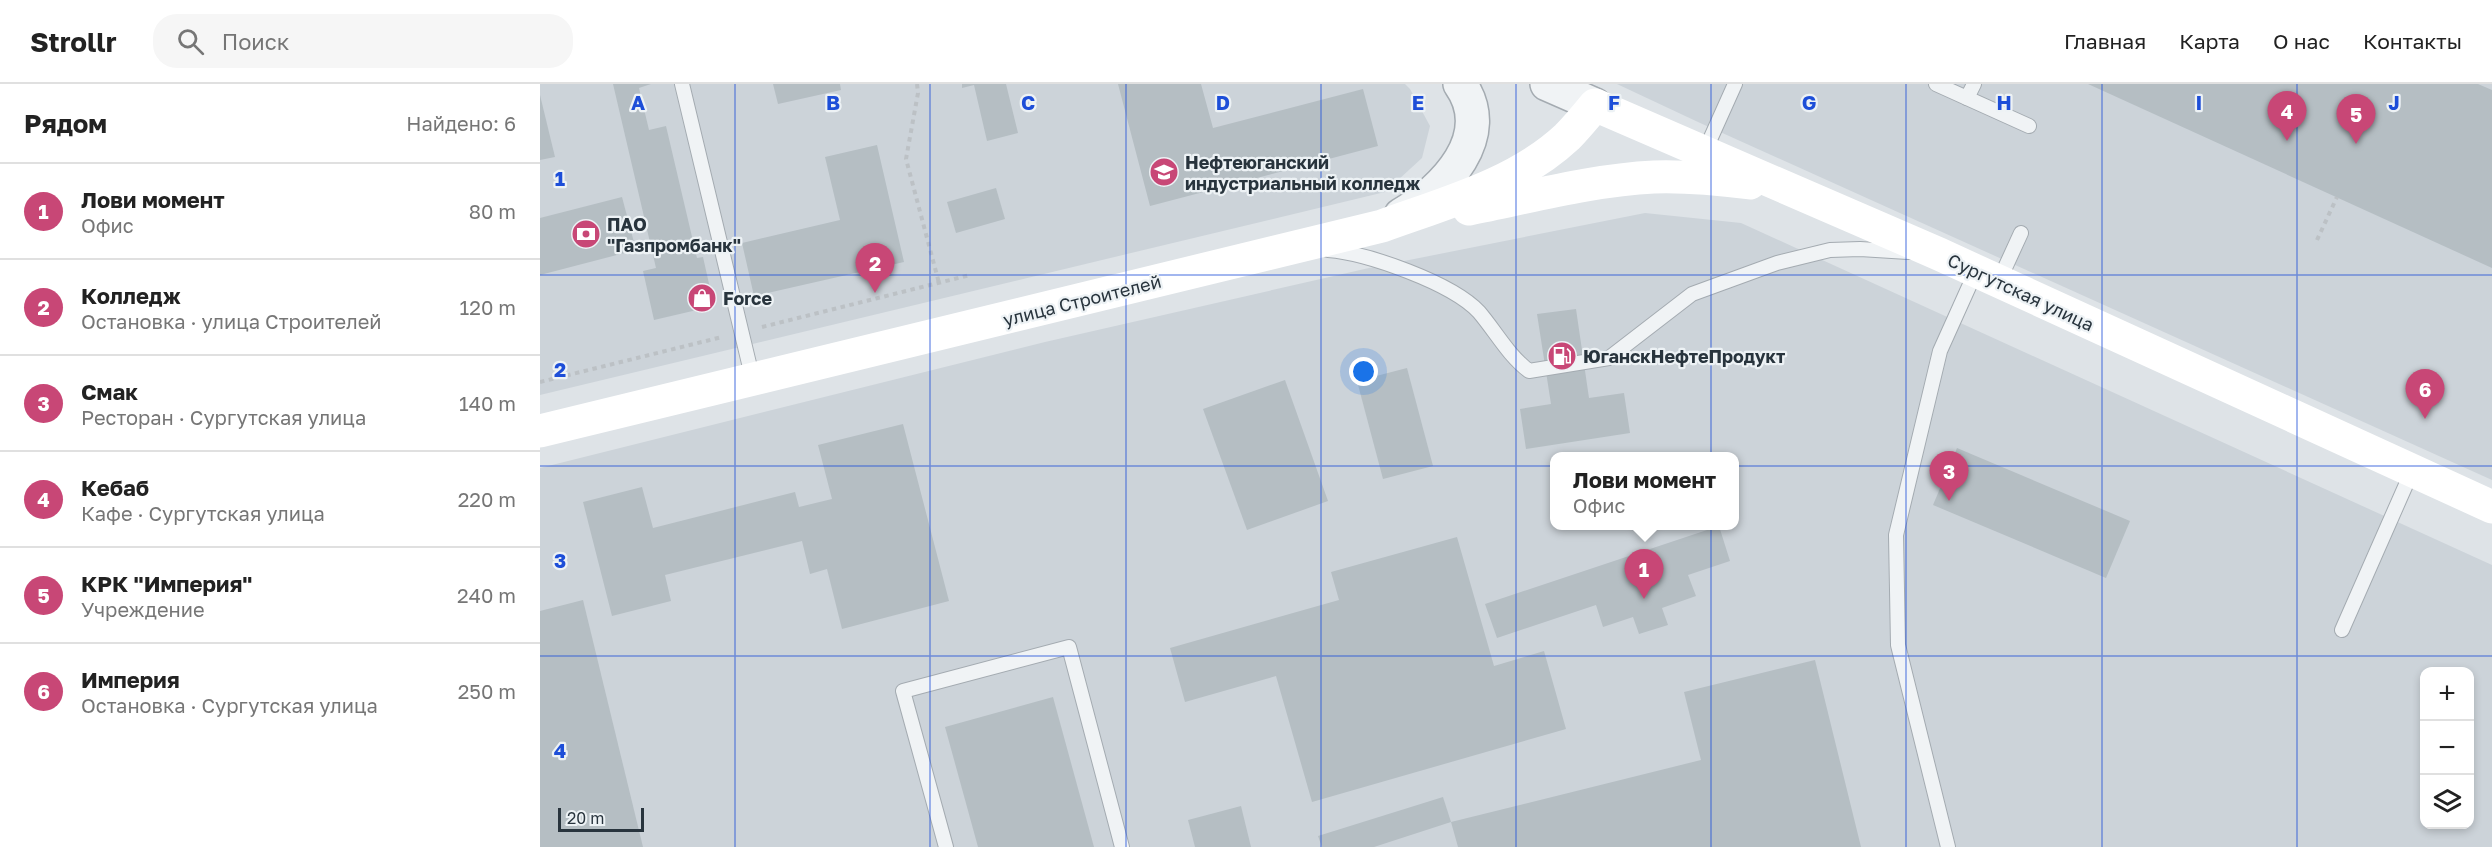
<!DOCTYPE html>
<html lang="ru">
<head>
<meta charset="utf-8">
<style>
  body { margin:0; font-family:"Golos Text",sans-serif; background:#f6f6f6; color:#222 }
  .controls { position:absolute; right:18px; bottom:18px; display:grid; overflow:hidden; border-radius:12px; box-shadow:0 3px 9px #0003 }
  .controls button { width:54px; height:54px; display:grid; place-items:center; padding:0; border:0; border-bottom:2px solid #e0e0e0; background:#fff; color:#222; font:30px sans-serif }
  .scale { position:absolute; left:18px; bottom:15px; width:86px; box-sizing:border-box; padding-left:6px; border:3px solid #28343d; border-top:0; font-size:16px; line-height:21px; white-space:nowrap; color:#28343d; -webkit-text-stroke:4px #edf2f5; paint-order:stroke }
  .you { position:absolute; left:824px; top:288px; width:21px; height:21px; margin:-15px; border:4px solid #fff; border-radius:50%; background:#1a73e8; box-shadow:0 0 0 9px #1a73e833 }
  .badge { display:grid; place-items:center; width:39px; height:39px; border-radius:50%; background:#c84776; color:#fff; font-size:20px; font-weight:700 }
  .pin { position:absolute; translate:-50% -50px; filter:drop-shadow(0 2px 3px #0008) }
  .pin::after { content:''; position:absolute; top:32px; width:21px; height:18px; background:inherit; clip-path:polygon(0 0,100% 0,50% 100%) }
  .popup { position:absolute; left:1010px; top:368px; width:189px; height:78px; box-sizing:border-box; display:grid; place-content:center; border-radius:12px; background:#fff; filter:drop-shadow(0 2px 4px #0005); font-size:20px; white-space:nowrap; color:#767676 }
  .popup b { font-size:22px; color:#222 }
  .popup::after { content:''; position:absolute; left:50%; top:100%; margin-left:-12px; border:12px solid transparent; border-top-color:#fff }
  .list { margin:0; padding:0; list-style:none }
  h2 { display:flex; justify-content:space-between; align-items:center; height:78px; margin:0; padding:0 24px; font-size:26px }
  h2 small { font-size:20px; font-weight:400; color:#767676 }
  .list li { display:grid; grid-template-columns:39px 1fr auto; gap:18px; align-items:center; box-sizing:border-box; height:96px; padding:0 24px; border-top:2px solid #e0e0e0 }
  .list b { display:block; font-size:22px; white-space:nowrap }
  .list p { margin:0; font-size:20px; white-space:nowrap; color:#767676 }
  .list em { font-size:20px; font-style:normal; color:#767676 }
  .icon { flex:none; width:33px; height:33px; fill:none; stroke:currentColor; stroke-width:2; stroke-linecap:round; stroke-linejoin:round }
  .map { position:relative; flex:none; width:1952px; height:763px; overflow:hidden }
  header { display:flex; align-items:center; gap:36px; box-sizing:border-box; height:84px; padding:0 30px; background:#fff; border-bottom:2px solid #e0e0e0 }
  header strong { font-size:28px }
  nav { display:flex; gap:33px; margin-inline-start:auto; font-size:21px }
  .search { width:420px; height:54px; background:#f6f6f6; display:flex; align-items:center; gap:15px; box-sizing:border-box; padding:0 21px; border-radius:24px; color:#767676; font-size:22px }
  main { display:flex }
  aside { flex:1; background:#fff }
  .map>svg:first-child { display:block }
  .built { fill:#ccd3d9; fill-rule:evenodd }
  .building { fill:#b5bec3 }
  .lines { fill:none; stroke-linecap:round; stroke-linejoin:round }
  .service-casing { stroke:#a4abb1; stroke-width:16 }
  .tertiary-casing { stroke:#a4abb1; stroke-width:36 }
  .path { stroke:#bcc1c5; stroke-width:4; stroke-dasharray:4.5 4.5; stroke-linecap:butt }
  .service { stroke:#f0f3f5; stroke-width:14 }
  .tertiary { stroke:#f0f3f5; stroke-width:33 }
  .secondary { stroke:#fff; stroke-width:33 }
  .grid { fill:none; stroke:#1d4ed8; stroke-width:1.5; stroke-opacity:0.55 }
  .labels { text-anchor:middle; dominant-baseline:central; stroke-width:4.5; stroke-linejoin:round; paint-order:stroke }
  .poi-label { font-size:18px; font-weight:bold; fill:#28343d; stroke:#edf2f5; text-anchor:start }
  .street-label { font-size:18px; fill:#28343d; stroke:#edf2f5 }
  .grid-label { font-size:20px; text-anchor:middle; font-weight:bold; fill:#1d4ed8; stroke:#edf2f5; stroke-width:4.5; stroke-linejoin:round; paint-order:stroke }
</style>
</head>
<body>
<header>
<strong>Strollr</strong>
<div class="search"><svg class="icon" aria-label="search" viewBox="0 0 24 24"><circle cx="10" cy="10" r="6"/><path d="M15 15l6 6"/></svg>Поиск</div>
<nav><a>Главная</a><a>Карта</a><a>О нас</a><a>Контакты</a></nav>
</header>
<main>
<aside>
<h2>Рядом<small>Найдено: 6</small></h2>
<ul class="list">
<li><span class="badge">1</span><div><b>Лови момент</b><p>Офис</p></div><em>80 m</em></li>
<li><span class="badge">2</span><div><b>Колледж</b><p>Остановка · улица Строителей</p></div><em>120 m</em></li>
<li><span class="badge">3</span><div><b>Смак</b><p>Ресторан · Сургутская улица</p></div><em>140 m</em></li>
<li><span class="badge">4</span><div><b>Кебаб</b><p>Кафе · Сургутская улица</p></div><em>220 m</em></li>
<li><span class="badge">5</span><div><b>КРК &quot;Империя&quot;</b><p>Учреждение</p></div><em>240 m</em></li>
<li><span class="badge">6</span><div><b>Империя</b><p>Остановка · Сургутская улица</p></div><em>250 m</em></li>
</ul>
</aside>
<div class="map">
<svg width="1952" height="763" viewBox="0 0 1952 763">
  <rect width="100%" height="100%" fill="#dee3e7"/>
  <g class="built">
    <path d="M0 0H865L870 5 890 42 882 74 845 108 0 311Z"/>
    <path d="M1077 0H1952V396L1158 38Z"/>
    <path d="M1105 129 1201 139 1952 481V763H0V384L505 258 829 184ZM1014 372H1194V442H1014ZM1884 588H1930V740H1884Z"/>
  </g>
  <g class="building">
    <path d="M73 0H111L99 4 109 46 126 42 157 174 163 173 174 222 114 236 103 187 116 184Z"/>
    <path d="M233 0H300L301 6 238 20Z"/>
    <path d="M422 0H466L478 49 447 57 434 1 422 4Z"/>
    <path d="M578 0H661L673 44 823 5 838 62 610 122Z"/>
    <path d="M1548 0H1938L1952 6V184Z"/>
    <path d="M0 11 15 73 0 76Z"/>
    <path d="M337 61 364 178 214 212 202 159 300 136 285 73Z"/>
    <path d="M456 104 465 135 416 149 407 118Z"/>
    <path d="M82 113 96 166 0 191V134Z"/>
    <path d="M1036 225 1049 314 1084 309 1090 349 986 365 980 325 1011 320 997 230Z"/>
    <path d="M867 284 893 382 843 395 817 297Z"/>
    <path d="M745 296 788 417 707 446 663 325Z"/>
    <path d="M363 340 409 517 302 545 287 485 270 490 262 457 125 491 131 517 72 532 43 418 102 403 113 444 255 408 259 423 292 415 278 361Z"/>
    <path d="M1417 364 1590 437 1566 494 1393 421Z"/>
    <path d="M1179 442 1190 477 1148 491 1156 512 1122 524 1128 541 1099 550 1093 533 1063 543 1056 521 957 554 945 520Z"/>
    <path d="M917 453 954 582 1004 567 1026 645 772 718 736 592 645 618 630 564 799 516 791 488Z"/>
    <path d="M43 516 103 763H0V527Z"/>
    <path d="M1275 576 1321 763H918L911 738 1161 676 1144 608Z"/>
    <path d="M513 613 554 763H438L405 643Z"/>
    <path d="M903 713 911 738 834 763H782L778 752Z"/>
    <path d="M701 722 711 763H655L648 736Z"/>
  </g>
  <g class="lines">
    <g class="service-casing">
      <g id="service">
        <path d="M142 0 213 296"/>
        <path d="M1396 0 1489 42"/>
        <path d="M1427 14 1434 0"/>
        <path d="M1164 69 1195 0"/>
        <path d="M788 166C827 169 912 199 939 228 956 248 968 271 989 287L1069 274 1152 210 1237 179 1290 166 1320 165 1368 168"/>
        <path d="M1459 197 1481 149"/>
        <path d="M1802 546 1872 387"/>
        <path d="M406 763 363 607 529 563 582 763"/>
        <path d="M1408 763 1358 561 1356 451 1400 267 1436 187"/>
      </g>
    </g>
    <g class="tertiary-casing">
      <g id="tertiary">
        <path d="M1007 0 1055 21"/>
        <path d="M861 131C904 106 957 52 920 0"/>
      </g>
    </g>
    <g class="path">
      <path d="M377 0 378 9 366 75 399 199"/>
      <path d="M1777 156 1797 113"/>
      <path d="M222 243 430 191"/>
      <path d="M0 298 182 253"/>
    </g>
    <use href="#service" class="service"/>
    <use href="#tertiary" class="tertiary"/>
    <g class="secondary">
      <path d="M929 125C990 113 1052 96 1114 93 1146 92 1179 95 1210 99"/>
      <path d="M0 347 842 142C905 119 977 100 1027 53 1037 43 1046 32 1055 21L1399 170 1952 423"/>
    </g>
  </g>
  <path class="grid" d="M195 0V763M390 0V763M586 0V763M781 0V763M976 0V763M1171 0V763M1366 0V763M1562 0V763M1757 0V763M0 191H1952M0 382H1952M0 572H1952"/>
  <defs>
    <g id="university-disc" transform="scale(1.5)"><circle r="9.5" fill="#c84776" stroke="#edf2f5"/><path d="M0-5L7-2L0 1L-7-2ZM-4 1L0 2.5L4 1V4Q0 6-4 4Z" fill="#fff"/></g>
    <g id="bank-disc" transform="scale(1.5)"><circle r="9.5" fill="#c84776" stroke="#edf2f5"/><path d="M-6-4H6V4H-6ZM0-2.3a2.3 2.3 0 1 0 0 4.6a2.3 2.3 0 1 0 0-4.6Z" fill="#fff"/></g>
    <g id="shop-disc" transform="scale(1.5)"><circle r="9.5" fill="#c84776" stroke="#edf2f5"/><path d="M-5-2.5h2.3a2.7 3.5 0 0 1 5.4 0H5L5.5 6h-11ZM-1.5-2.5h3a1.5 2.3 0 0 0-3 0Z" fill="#fff"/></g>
    <g id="fuel-disc" transform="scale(1.5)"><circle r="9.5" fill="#c84776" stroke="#edf2f5"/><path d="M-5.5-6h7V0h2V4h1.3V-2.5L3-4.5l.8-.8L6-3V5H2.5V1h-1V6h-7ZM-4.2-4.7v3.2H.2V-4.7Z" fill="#fff"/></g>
  </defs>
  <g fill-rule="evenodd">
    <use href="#university-disc" x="624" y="88"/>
    <use href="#bank-disc" x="46" y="150"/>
    <use href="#shop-disc" x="162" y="214"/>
    <use href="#fuel-disc" x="1022" y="272"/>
  </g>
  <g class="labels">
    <g class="poi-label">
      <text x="645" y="78">Нефтеюганский<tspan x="645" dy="21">индустриальный колледж</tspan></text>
      <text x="67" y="140">ПАО<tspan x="67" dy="21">"Газпромбанк"</tspan></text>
      <text x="183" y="214">Force</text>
      <text x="1043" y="272">ЮганскНефтеПродукт</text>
    </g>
    <g class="street-label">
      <text transform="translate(1481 208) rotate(25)">Сургутская улица</text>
      <text transform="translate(542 216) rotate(-14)">улица Строителей</text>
    </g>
  </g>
  <g class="grid-label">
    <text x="98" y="26">A</text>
    <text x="293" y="26">B</text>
    <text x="488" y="26">C</text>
    <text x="683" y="26">D</text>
    <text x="878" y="26">E</text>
    <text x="1074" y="26">F</text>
    <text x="1269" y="26">G</text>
    <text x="1464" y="26">H</text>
    <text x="1659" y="26">I</text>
    <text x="1854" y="26">J</text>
    <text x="20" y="102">1</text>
    <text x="20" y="293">2</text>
    <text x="20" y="484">3</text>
    <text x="20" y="674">4</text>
  </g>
</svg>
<div class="controls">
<button>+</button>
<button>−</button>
<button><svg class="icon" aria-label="layers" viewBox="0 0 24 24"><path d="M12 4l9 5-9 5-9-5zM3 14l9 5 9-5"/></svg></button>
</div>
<div class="scale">20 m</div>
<div class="you"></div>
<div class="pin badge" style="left:1104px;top:515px">1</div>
<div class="popup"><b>Лови момент</b>Офис</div>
<div class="pin badge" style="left:335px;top:209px">2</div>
<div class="pin badge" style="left:1409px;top:417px">3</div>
<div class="pin badge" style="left:1747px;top:57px">4</div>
<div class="pin badge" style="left:1816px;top:60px">5</div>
<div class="pin badge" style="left:1885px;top:335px">6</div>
</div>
</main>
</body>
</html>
